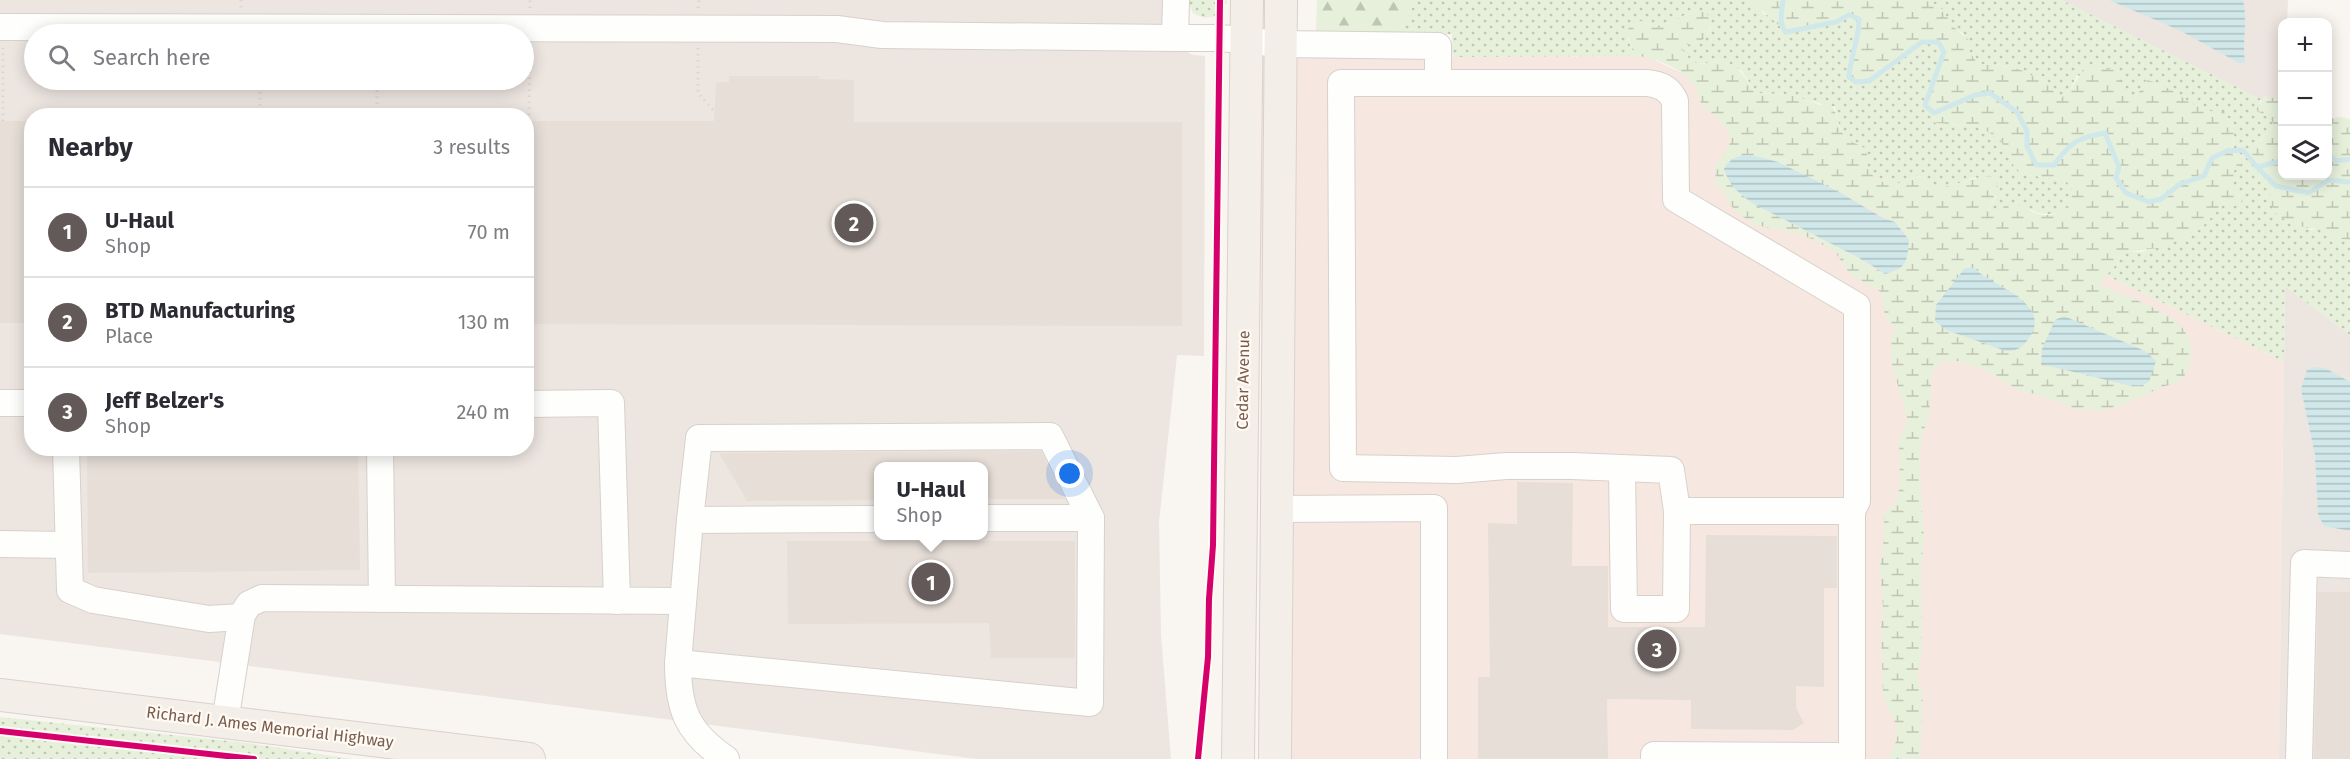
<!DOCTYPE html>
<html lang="en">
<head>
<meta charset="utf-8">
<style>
  body { margin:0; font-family:"Fira Sans",sans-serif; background:#f7f7f7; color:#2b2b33 }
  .controls { position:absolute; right:18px; top:18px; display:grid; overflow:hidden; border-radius:12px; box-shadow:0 3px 15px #0003 }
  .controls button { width:54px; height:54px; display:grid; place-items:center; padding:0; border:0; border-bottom:2px solid #e1e1e2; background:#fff; color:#2b2b33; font:30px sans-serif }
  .you { position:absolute; left:1070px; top:474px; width:21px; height:21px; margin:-15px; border:4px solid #fff; border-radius:50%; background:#1a73e8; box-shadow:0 0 0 9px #1a73e833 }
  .badge { display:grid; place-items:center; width:39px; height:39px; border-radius:50%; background:#625958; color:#fff; font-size:20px; font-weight:700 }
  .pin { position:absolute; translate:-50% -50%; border:3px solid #fff; box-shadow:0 2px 6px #0006 }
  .popup { position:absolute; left:874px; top:462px; width:114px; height:78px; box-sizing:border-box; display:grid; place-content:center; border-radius:12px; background:#fff; filter:drop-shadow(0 2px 4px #0005); font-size:20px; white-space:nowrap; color:#7c7c81 }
  .popup b { font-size:22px; color:#2b2b33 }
  .popup::after { content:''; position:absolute; left:50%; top:100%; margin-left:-12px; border:12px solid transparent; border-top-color:#fff }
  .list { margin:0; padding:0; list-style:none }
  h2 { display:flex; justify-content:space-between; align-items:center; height:78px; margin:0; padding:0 24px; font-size:26px }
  h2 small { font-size:20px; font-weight:400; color:#7c7c81 }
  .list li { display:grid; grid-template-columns:39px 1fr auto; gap:18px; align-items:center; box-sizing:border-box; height:90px; padding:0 24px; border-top:2px solid #e1e1e2 }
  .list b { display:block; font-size:22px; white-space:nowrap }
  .list p { margin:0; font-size:20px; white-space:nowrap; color:#7c7c81 }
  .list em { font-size:20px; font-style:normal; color:#7c7c81 }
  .icon { flex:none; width:33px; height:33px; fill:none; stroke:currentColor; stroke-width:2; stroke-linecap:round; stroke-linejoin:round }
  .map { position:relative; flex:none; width:2350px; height:759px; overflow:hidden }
  .search { position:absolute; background:#fff; box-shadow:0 3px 15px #0003; left:24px; top:24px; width:510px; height:66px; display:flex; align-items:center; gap:15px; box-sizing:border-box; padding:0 21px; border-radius:33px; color:#7c7c81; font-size:22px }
  .panel { position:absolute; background:#fff; box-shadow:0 3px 15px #0003; left:24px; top:108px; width:510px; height:348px; border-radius:24px }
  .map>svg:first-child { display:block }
  .commercial { fill:#f6e8e1 }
  .industrial { fill:#ede5e0; fill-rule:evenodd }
  .grass { fill:url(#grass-dots) }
  .forest { fill:url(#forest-firs) }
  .wetland { fill:url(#wetland-marsh); fill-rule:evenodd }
  .water { fill:url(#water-rules) }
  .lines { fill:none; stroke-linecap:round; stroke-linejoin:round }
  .stream { stroke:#d0e8ea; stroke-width:5 }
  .building { fill:#e6ded7 }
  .minor-casing { stroke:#d7d1cb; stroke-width:28 }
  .major-casing { stroke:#dad1cc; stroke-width:34 }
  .path { stroke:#dcd5d0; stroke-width:3; stroke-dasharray:1.5 4.5; stroke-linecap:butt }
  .minor { stroke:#fefefd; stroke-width:26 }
  .major { stroke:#f3eee8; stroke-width:32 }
  .cycleway-casing { stroke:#fffaf3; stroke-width:10 }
  .cycleway { stroke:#d6006c; stroke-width:6 }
  .labels { text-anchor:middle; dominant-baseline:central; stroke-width:4.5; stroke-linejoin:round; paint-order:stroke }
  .street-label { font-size:16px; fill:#7a5c4d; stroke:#fffaf3 }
</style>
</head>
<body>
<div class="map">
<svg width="2350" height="759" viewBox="0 0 2350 759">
  <defs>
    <pattern id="grass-dots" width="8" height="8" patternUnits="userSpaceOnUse" patternTransform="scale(1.5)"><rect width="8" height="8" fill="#e7f0db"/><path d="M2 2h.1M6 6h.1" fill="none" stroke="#c0c6b4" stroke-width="1.8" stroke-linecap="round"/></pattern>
    <pattern id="forest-firs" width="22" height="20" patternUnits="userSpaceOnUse" patternTransform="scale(1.5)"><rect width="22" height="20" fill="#e7f0db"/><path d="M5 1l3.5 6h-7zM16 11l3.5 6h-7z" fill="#c0c6b4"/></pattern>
    <pattern id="wetland-marsh" width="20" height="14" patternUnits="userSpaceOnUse" patternTransform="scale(1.5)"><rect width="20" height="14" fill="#e7f0db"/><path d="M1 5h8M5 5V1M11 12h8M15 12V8" fill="none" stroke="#c0c6b4"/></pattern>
    <pattern id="water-rules" width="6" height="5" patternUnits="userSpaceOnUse" patternTransform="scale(1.5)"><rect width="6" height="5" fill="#d0e8ea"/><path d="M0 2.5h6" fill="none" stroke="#aebfc0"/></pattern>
  </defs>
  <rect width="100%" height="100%" fill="#f9f5f0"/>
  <path class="commercial" d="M1646 56 2106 275 2284 362 2279 759H1261V57Z"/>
  <g class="industrial">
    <path d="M0 0H1163V15L1182 49 1193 55 1205 56 1204 356 1177 355 1159 522 1161 635 1171 759H977L0 634ZM34 34H524V80H34ZM32 116H526V448H32ZM878 466H984V536H878Z"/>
    <path d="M2061 0H2288L2287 22H2282V110Z"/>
    <path d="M2285 286 2350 335V759H2279Z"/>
  </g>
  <g class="grass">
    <path d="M1187 0H1227C1223 17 1208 22 1193 13Z"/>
    <path d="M1416 0H1746L1756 5 1765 15 1836 22 1849 15 1859 19V32L1849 70 1869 81 1922 42H1938L1944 52 1926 105 1934 113 1935 123 1978 126 2000 139 2016 170 2022 174 2064 180 2072 186C2076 216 2046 220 2026 207L1998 213 1988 210 1997 196 1976 177C1962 182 1950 187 1936 188L1925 177 1917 176 1903 184 1882 181 1873 176 1866 164C1871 141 1855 149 1845 136 1839 128 1837 117 1835 107L1783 94 1756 93 1742 71 1721 59C1701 65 1693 68 1682 49L1685 44C1698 46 1705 39 1711 28L1692 9 1687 14 1658 28 1641 21 1628 38 1634 56 1457 57 1452 55V34H1399Z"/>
    <path d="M1927 0H2061L2261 99 2259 103 2264 115 2270 118 2273 123 2263 138 2249 145 2257 167 2276 186 2287 221 2312 230 2321 228 2334 238 2350 240V335L2285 286 2284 362 2106 275 2113 269 2119 258 2129 252H2142L2189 236 2200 229 2225 203 2237 206 2240 197 2233 188 2234 128 2224 112 2216 113 2198 108 2177 94 2139 90 2135 98H2128L2077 75 2070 91 2061 98 2045 80C2034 79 2026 71 2015 68 2002 65 1989 66 1977 63L1969 51 1964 34 1955 28 1940 7Z"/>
    <path d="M0 717 247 743 352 759H0Z"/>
  </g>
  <path class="forest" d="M1317 0H1416L1399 34H1316Z"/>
  <g class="wetland">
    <path d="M1746 0H1927L1940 7 1955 28 1972 43 1969 51 1977 63C1989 66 2002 65 2015 68 2026 71 2034 79 2045 80L2061 98 2070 91 2085 66 2099 65 2116 71 2128 98H2135L2146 80C2175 84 2192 114 2224 112L2234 128 2233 155 2242 156 2241 165 2234 171 2233 187 2242 201 2237 206 2225 203 2200 229 2189 236 2157 248 2129 252 2119 258 2113 269 2101 279 2102 287C2118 292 2172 313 2181 326 2195 344 2194 364 2181 381L2162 387 2118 407 2096 410 2076 409 2041 395 2020 391 1982 369 1959 361 1941 362 1932 372 1929 416 1923 432 1919 462 1924 539 1921 570 1922 646 1918 672V682L1923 694 1920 759H1889L1897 739 1896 724 1888 709 1883 694 1881 628 1883 607 1880 570 1885 528 1883 516 1897 499 1900 485 1899 440 1908 421 1891 361V334L1897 332 1885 316 1881 292 1850 274 1835 252 1815 240 1798 234 1755 225 1742 216 1729 204 1726 195 1716 185 1715 166C1720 157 1731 150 1730 138 1728 125 1713 116 1704 107 1697 99 1699 89 1692 82 1680 68 1652 56 1634 56L1627 31 1631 24 1641 21 1658 28 1687 14 1692 9 1705 12 1711 18C1711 35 1702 46 1685 44L1682 49C1694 68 1701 65 1721 59 1742 69 1743 75 1756 93L1794 95 1820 105 1829 103C1839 111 1836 128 1846 137 1857 149 1871 141 1866 164 1869 168 1871 174 1874 177 1895 194 1916 171 1926 178 1929 180 1933 185 1936 188 1955 187 1971 177 1991 176 2004 188 1995 197 1988 210L1998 213 2005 205C2011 206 2019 205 2025 207 2030 208 2028 210 2033 212 2053 221 2075 210 2072 186L2064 180 2022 174 2016 170 2000 139 1978 126 1935 123 1934 113 1925 105 1944 52 1938 42H1922L1869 81 1856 82 1849 77C1850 57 1859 40 1859 19L1849 15 1836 22 1786 32 1756 5ZM1751 155C1774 158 1898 218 1906 234 1910 244 1905 255 1904 265L1877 270 1863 260 1752 203ZM1974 268C1986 280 2003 286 2016 297L2006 351 1996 347 1936 305 1950 288Z"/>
    <path d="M2264 96 2282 100V176H2328V119L2340 117 2350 119V240L2334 238 2321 229C2309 230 2285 223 2276 213 2272 209 2271 202 2270 195L2275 186 2257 167 2249 145 2263 138 2273 123 2270 118 2256 110Z"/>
  </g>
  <g class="water">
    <path d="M2109 0H2243C2248 20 2242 41 2245 62L2239 63 2179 30Z"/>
    <path d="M1751 155 1778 162 1841 193 1883 218 1895 222 1909 240C1907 262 1907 268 1885 274L1863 260 1752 203C1739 193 1729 186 1724 169 1730 158 1738 155 1751 155Z"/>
    <path d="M1965 268H1974C1994 288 2058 304 2026 342 2021 349 2014 351 2006 351L1946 330 1935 321 1936 305Z"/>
    <path d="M2064 316 2145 351 2156 361 2149 382 2140 386 2127 385 2041 364 2042 349 2055 320Z"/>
    <path d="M2313 367 2325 368 2350 382V531L2324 526 2318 514 2315 455 2301 389 2307 370Z"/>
  </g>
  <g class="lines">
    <g class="stream">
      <path d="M1783 0C1782 11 1778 24 1786 32L1836 22 1849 15 1859 19C1859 40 1850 58 1849 77L1856 82 1869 81 1922 42H1938L1944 52 1925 105 1934 113 1975 95 1990 93 2017 112 2027 131V146L2036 165H2054C2070 143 2078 137 2105 133L2119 167 2116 178 2126 193 2149 202 2161 199 2180 184 2204 176 2212 158 2227 151 2243 150 2257 167 2282 161"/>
      <path d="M2328 154 2336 161 2350 159"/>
      <path d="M2257 167 2276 186 2309 193 2328 180 2350 182"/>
    </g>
  </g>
  <g class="building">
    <path d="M729 76H819V79L854 80V122H1182V326L526 324V121H714L716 83 729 82Z"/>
    <rect x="0" y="121" width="32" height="202"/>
    <path d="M87 448H136V453L236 452V448H358L360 570 88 573Z"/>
    <path d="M1041 451 1065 499H984V466H879V500L747 501 719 453Z"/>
    <path d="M1517 482 1573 483 1572 566H1608V627H1705L1706 535 1837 536V588H1824V687L1796 686V708L1804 723 1793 730 1691 729V700L1607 699 1608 759H1478V677H1490L1488 523 1517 524Z"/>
    <path d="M787 541H1075V658H991L989 623 788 624Z"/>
    <path d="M2318 592H2350V759H2314Z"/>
  </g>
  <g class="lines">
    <g class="minor-casing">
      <g id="minor">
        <path d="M1176 0 1175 38H1220L1281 44 1438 46V83"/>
        <path d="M0 27 837 29 882 35 1175 38"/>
        <path d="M0 403H32"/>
        <path d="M526 404 611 403 617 601"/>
        <path d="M66 448 70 590 93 600 209 619 241 617"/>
        <path d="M380 448 382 599"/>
        <path d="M1622 470 1624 609H1676L1677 511H1852"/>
        <path d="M1277 509 1434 508V759"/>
        <path d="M878 519 690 520 678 663 1090 703 1091 518H984"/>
        <path d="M690 520 699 438 1050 436 1091 518"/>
        <path d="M0 544 68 545"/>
        <path d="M678 663C678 710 687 732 726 759"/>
        <path d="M225 722 242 615 249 604 262 598 682 601"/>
        <path d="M1654 759V755L1852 756V511L1857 501V306L1676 199 1675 101C1670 89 1660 84 1647 83H1341L1343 468 1457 470 1506 466H1572L1671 470 1677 511"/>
        <path d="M2299 759 2304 563 2350 565"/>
      </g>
    </g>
    <g class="major-casing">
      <g id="major">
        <path d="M0 695 529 759"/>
        <path d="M1238 759 1247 0"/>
        <path d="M1275 759 1281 0"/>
      </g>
    </g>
    <g class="path">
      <path d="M241 0V9"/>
      <path d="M530 8V0"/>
      <path d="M698 8 699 0"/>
      <path d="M698 48V93L715 112"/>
      <path d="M260 80V116"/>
      <path d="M377 116V80"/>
      <path d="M3 121V48"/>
      <path d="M529 121 530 48"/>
    </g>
    <use href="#minor" class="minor"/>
    <use href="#major" class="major"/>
    <g class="cycleway-casing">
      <g id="cycleway">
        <path d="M0 731 254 759"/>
        <path d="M1198 759 1208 657 1209 599 1213 545 1220 0"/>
      </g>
    </g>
    <use href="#cycleway" class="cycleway"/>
  </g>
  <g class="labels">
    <g class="street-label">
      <text transform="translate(1243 380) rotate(-89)">Cedar Avenue</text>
      <text transform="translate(270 727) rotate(7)">Richard J. Ames Memorial Highway</text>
    </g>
  </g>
</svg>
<div class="controls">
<button>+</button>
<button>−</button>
<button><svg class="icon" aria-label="layers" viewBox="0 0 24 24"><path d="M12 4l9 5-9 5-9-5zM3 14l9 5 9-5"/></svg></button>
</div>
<div class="you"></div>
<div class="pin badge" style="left:931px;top:582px">1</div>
<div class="popup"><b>U-Haul</b>Shop</div>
<div class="pin badge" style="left:854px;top:223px">2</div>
<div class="pin badge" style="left:1657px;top:649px">3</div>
<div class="search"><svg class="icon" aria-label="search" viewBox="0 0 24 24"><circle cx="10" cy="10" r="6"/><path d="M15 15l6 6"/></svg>Search here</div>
<section class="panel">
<h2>Nearby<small>3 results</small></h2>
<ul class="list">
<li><span class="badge">1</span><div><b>U-Haul</b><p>Shop</p></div><em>70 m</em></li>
<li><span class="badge">2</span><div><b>BTD Manufacturing</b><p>Place</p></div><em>130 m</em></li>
<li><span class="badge">3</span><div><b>Jeff Belzer's</b><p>Shop</p></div><em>240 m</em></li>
</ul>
</section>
</div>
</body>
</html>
